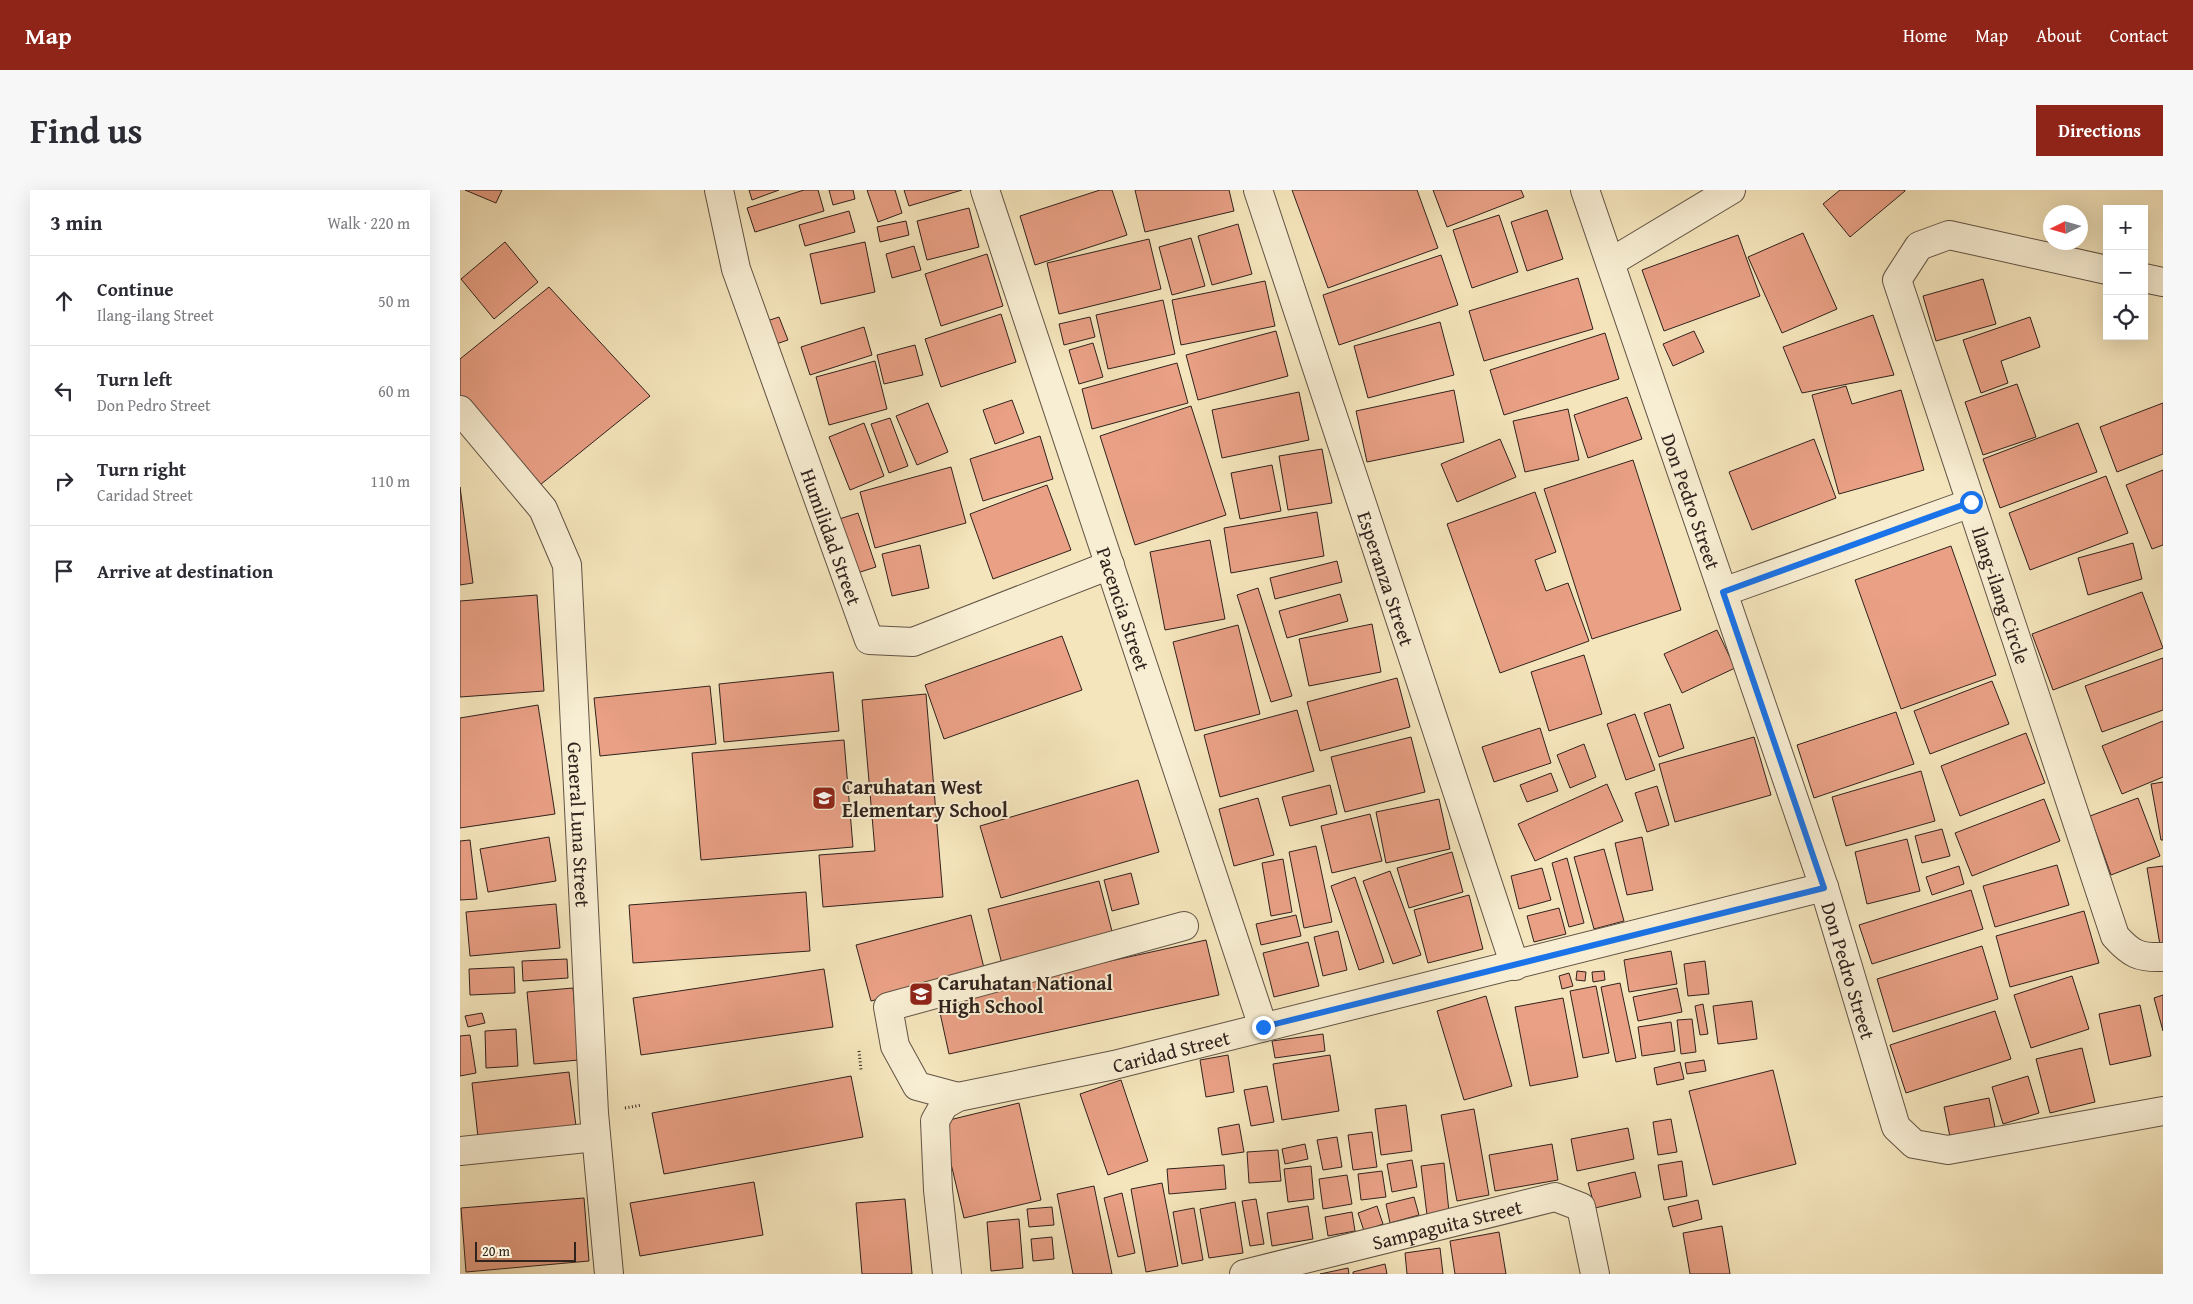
<!DOCTYPE html>
<html lang="en">
<head>
<meta charset="utf-8">
<style>
  body { margin:0; font-family:"Gentium Book Plus",serif; background:#f7f7f7; color:#2b2b33 }
  .controls { position:absolute; right:15px; top:15px; display:grid; overflow:hidden; border-radius:0px; box-shadow:0 5px 20px #0002 }
  .controls button { width:45px; height:45px; display:grid; place-items:center; padding:0; border:0; border-bottom:1px solid #e1e1e2; background:#fff; color:#2b2b33; font:25px sans-serif }
  .compass { position:absolute; left:1583px; top:15px; width:45px; height:45px; border-radius:50%; background:#fff; box-shadow:0 5px 20px #0002; rotate:265deg }
  .scale { position:absolute; left:15px; bottom:12px; width:101px; box-sizing:border-box; padding-left:5px; border:2px solid #30221d; border-top:0; font-size:14px; line-height:18px; white-space:nowrap; color:#30221d; -webkit-text-stroke:4px #f8eed3; paint-order:stroke }
  .stop { position:absolute; width:15px; height:15px; margin:-11px; border:4px solid #1a73e8; border-radius:50%; background:#fff }
  .stop.end { background:#1a73e8; border-color:#fff; box-shadow:0 1px 5px #0008 }
  .list { margin:0; padding:0; list-style:none }
  h2 { display:flex; justify-content:space-between; align-items:center; height:65px; margin:0; padding:0 20px; font-size:21px }
  h2 small { font-size:16px; font-weight:400; color:#7c7c81 }
  .list li { display:grid; grid-template-columns:32px 1fr auto; gap:15px; align-items:center; box-sizing:border-box; height:90px; padding:0 20px; border-top:1px solid #e1e1e2 }
  .list b { display:block; font-size:19px; white-space:nowrap }
  .list p { margin:0; font-size:16px; white-space:nowrap; color:#7c7c81 }
  .list em { font-size:16px; font-style:normal; color:#7c7c81 }
  .icon { flex:none; width:28px; height:28px; fill:none; stroke:currentColor; stroke-width:2; stroke-linecap:round; stroke-linejoin:round }
  .map { position:relative; flex:none; width:1703px; height:1084px; overflow:hidden; border-radius:0px }
  header { display:flex; align-items:center; gap:30px; box-sizing:border-box; height:70px; padding:0 25px; background:#8f2418; color:#fff }
  header strong { font-size:24px }
  nav { display:flex; gap:28px; margin-inline-start:auto; font-size:18px }
  .intro { display:flex; align-items:center; justify-content:space-between; box-sizing:border-box; height:120px; padding:0 30px }
  h1 { margin:0; font-size:35px }
  .button { padding:12px 22px; border-radius:0px; background:#8f2418; color:#fff; font-size:18px; font-weight:700 }
  main { display:flex; gap:30px; padding:0 30px }
  aside { flex:1; background:#fff; border-radius:0px; box-shadow:0 5px 20px #0002 }
  .map>svg:first-child { display:block }
  .building { fill:#e9a085; stroke:#30221d }
  .lines { fill:none; stroke-linecap:round; stroke-linejoin:round }
  .minor-casing { stroke:#615345; stroke-width:30 }
  .path { stroke:#30221d; stroke-width:3; stroke-dasharray:1 2.5; stroke-linecap:butt }
  .minor { stroke:#f8eed3; stroke-width:28 }
  .route { stroke:#1a73e8; stroke-width:6 }
  .labels { text-anchor:middle; dominant-baseline:central; stroke-width:4; stroke-linejoin:round; paint-order:stroke }
  .street-label { font-size:20px; fill:#30221d; stroke:#f8eed3 }
  .poi-label { font-size:20px; font-weight:bold; fill:#30221d; stroke:#f8eed3; text-anchor:start }
</style>
</head>
<body>
<header>
<strong>Map</strong>
<nav><a>Home</a><a>Map</a><a>About</a><a>Contact</a></nav>
</header>
<div class="intro"><h1>Find us</h1><a class="button">Directions</a></div>
<main>
<aside>
<h2>3 min<small>Walk · 220 m</small></h2>
<ul class="list">
<li><svg class="icon" aria-label="ahead" viewBox="0 0 24 24"><path d="M12 20V5M6 11l6-6 6 6"/></svg><div><b>Continue</b><p>Ilang-ilang Street</p></div><em>50 m</em></li>
<li><svg class="icon" aria-label="left" viewBox="0 0 24 24"><path d="M17 20v-9H6M10 6l-5 5 5 5"/></svg><div><b>Turn left</b><p>Don Pedro Street</p></div><em>60 m</em></li>
<li><svg class="icon" aria-label="right" viewBox="0 0 24 24"><path d="M7 20v-9h11M14 6l5 5-5 5"/></svg><div><b>Turn right</b><p>Caridad Street</p></div><em>110 m</em></li>
<li><svg class="icon" aria-label="arrive" viewBox="0 0 24 24"><path d="M6 21V4h12l-3 4 3 4H6"/></svg><div><b>Arrive at destination</b></div></li>
</ul>
</aside>
<div class="map">
<svg width="1703" height="1084" viewBox="0 0 1703 1084">
  <rect width="100%" height="100%" fill="#f5e5bc"/>
  <filter id="stains"><feTurbulence type="fractalNoise" baseFrequency=".004" numOctaves="4"/><feColorMatrix values="0 0 0 0 .2 0 0 0 0 .09 0 0 0 0 .02 0 0 0 .5 -.17"/></filter>
  <radialGradient id="worn" r=".72"><stop offset=".6" stop-color="#630" stop-opacity="0"/><stop offset="1" stop-color="#630" stop-opacity=".3"/></radialGradient>
  <g class="building">
    <path d="M5 0H42L36 13Z"/>
    <path d="M289 0H319L292 10Z"/>
    <path d="M344 0H358L364 21 295 42 287 18Z"/>
    <path d="M369 0H393L395 9 373 15Z"/>
    <path d="M407 0H435L442 23 418 32Z"/>
    <path d="M444 0H502L449 16Z"/>
    <path d="M640 0H652L667 45 575 75 560 26Z"/>
    <path d="M675 0H769L774 21 685 42Z"/>
    <path d="M832 0H957L978 58 868 98Z"/>
    <path d="M973 0H1061L1064 7 987 37Z"/>
    <path d="M1380 0H1445V1L1390 47 1363 14Z"/>
    <path d="M509 18 519 57 467 70 457 31Z"/>
    <path d="M1087 20 1103 69 1067 81 1051 32Z"/>
    <path d="M389 21 395 42 345 56 339 35Z"/>
    <path d="M1039 25 1058 82 1012 98 993 40Z"/>
    <path d="M446 31 449 45 420 52 417 37Z"/>
    <path d="M778 34 792 84 752 95 738 46Z"/>
    <path d="M1343 43 1377 119 1322 143 1288 67Z"/>
    <path d="M1278 45 1300 106 1204 141 1182 80Z"/>
    <path d="M731 48 745 96 712 105 699 57Z"/>
    <path d="M689 49 701 99 599 124 587 73Z"/>
    <path d="M45 52 78 92 34 129 1 89Z"/>
    <path d="M405 52 415 102 361 114 350 64Z"/>
    <path d="M454 56 461 80 432 88 426 64Z"/>
    <path d="M527 64 543 116 481 136 465 84Z"/>
    <path d="M981 65 998 115 879 155 863 105Z"/>
    <path d="M1118 88 1133 139 1024 171 1009 121Z"/>
    <path d="M1523 89 1536 134 1476 151 1463 106Z"/>
    <path d="M805 91 815 136 721 155 712 110Z"/>
    <path d="M89 97 190 206 75 299 0 208V169Z"/>
    <path d="M703 110 715 164 648 179 636 125Z"/>
    <path d="M541 124 556 172 481 197 465 149Z"/>
    <path d="M1413 125 1434 185 1342 203 1323 157Z"/>
    <path d="M319 127 328 150 313 155 304 132Z"/>
    <path d="M630 127 635 147 604 155 599 134Z"/>
    <path d="M1570 127 1580 157 1541 171 1548 193 1521 203 1503 150Z"/>
    <path d="M980 132 994 185 908 208 894 156Z"/>
    <path d="M404 137 412 165 350 185 341 157Z"/>
    <path d="M816 141 828 186 738 210 726 165Z"/>
    <path d="M1234 141 1244 162 1213 176 1203 154Z"/>
    <path d="M1145 143 1159 189 1044 225 1030 180Z"/>
    <path d="M633 153 643 187 619 194 609 160Z"/>
    <path d="M455 155 463 185 424 194 417 165Z"/>
    <path d="M415 171 427 219 369 235 356 187Z"/>
    <path d="M717 173 728 213 632 239 622 199Z"/>
    <path d="M1557 194 1576 247 1523 265 1505 212Z"/>
    <path d="M1386 196 1392 214 1441 200 1464 280 1379 304 1352 205Z"/>
    <path d="M994 200 1004 252 907 272 896 221Z"/>
    <path d="M839 202 849 250 762 268 752 220Z"/>
    <path d="M1167 207 1182 249 1128 268 1114 225Z"/>
    <path d="M552 210 564 243 535 254 523 220Z"/>
    <path d="M468 213 488 262 457 275 436 226Z"/>
    <path d="M1703 213V264L1657 282 1640 237Z"/>
    <path d="M731 216 766 325 675 355 640 246Z"/>
    <path d="M1108 219 1119 270 1065 282 1053 231Z"/>
    <path d="M430 228 448 276 429 283 411 234Z"/>
    <path d="M404 233 424 286 390 300 369 247Z"/>
    <path d="M1618 233 1637 282 1540 318 1523 269Z"/>
    <path d="M580 246 593 289 523 311 510 269Z"/>
    <path d="M1040 249 1056 287 997 312 981 274Z"/>
    <path d="M1354 249 1376 308 1292 340 1269 282Z"/>
    <path d="M862 259 872 313 828 320 819 266Z"/>
    <path d="M1173 270 1221 420 1132 449 1084 299Z"/>
    <path d="M812 275 821 321 780 329 771 283Z"/>
    <path d="M491 277 506 333 415 358 400 302Z"/>
    <path d="M1703 280V355L1692 359 1666 295Z"/>
    <path d="M1646 286 1668 343 1570 380 1549 323Z"/>
    <path d="M587 295 611 360 533 389 510 324Z"/>
    <path d="M0 297 13 393 0 395Z"/>
    <path d="M1075 302 1096 362 1075 370 1086 401 1108 393 1129 451 1040 483 987 334Z"/>
    <path d="M857 322 864 366 771 383 764 338Z"/>
    <path d="M398 323 416 377 391 385 373 331Z"/>
    <path d="M750 350 765 429 705 440 690 362Z"/>
    <path d="M1673 353 1682 389 1628 405 1618 368Z"/>
    <path d="M460 355 469 398 432 406 422 364Z"/>
    <path d="M1491 356 1536 485 1441 519 1395 390Z"/>
    <path d="M877 371 882 392 815 409 810 388Z"/>
    <path d="M798 398 832 506 811 512 777 405Z"/>
    <path d="M1682 402 1703 458 1593 500 1572 444Z"/>
    <path d="M880 404 888 431 827 448 819 421Z"/>
    <path d="M77 405 84 501 0 507V411Z"/>
    <path d="M912 434 921 482 849 496 839 449Z"/>
    <path d="M778 435 800 524 735 541 713 452Z"/>
    <path d="M1257 440 1275 478 1222 503 1204 464Z"/>
    <path d="M602 446 622 500 484 549 465 495Z"/>
    <path d="M1124 465 1142 524 1089 541 1071 482Z"/>
    <path d="M1703 468V520L1642 542 1625 496Z"/>
    <path d="M373 482 379 541 264 552 259 494Z"/>
    <path d="M937 488 950 537 860 561 847 512Z"/>
    <path d="M1532 491 1549 534 1470 564 1454 521Z"/>
    <path d="M250 496 256 554 140 566 134 508Z"/>
    <path d="M466 504 483 707 363 717 359 665 415 661 402 510Z"/>
    <path d="M1210 514 1224 558 1199 567 1184 523Z"/>
    <path d="M78 515 95 624 0 638V528Z"/>
    <path d="M837 520 854 581 760 607 744 545Z"/>
    <path d="M1436 522 1454 574 1354 608 1337 555Z"/>
    <path d="M1175 524 1195 580 1166 590 1147 534Z"/>
    <path d="M1703 531V587L1662 604 1642 556Z"/>
    <path d="M1080 538 1091 573 1034 592 1022 557Z"/>
    <path d="M1566 543 1585 593 1500 626 1481 576Z"/>
    <path d="M951 547 965 602 885 622 871 567Z"/>
    <path d="M1294 547 1311 605 1215 632 1199 574Z"/>
    <path d="M384 550 393 657 241 670 232 563Z"/>
    <path d="M1124 554 1136 587 1110 598 1097 565Z"/>
    <path d="M1461 581 1475 631 1386 656 1372 607Z"/>
    <path d="M1091 583 1098 601 1067 612 1060 595Z"/>
    <path d="M678 590 699 662 541 708 520 636Z"/>
    <path d="M1703 592V650H1701L1691 594Z"/>
    <path d="M1147 594 1163 631 1075 671 1058 634Z"/>
    <path d="M870 595 877 624 830 636 822 607Z"/>
    <path d="M1197 596 1209 635 1187 642 1175 603Z"/>
    <path d="M798 608 814 665 774 676 759 619Z"/>
    <path d="M1678 608 1700 666 1651 685 1630 626Z"/>
    <path d="M979 609 990 659 926 673 916 622Z"/>
    <path d="M1584 609 1600 651 1512 686 1495 643Z"/>
    <path d="M910 624 922 671 872 683 861 636Z"/>
    <path d="M1482 639 1490 666 1462 673 1455 646Z"/>
    <path d="M89 647 96 691 28 702 20 659Z"/>
    <path d="M1182 647 1193 700 1167 705 1155 653Z"/>
    <path d="M1447 649 1460 701 1407 714 1395 662Z"/>
    <path d="M10 650 17 709 0 710V651Z"/>
    <path d="M856 656 872 732 844 738 829 662Z"/>
    <path d="M1144 659 1164 731 1134 739 1114 667Z"/>
    <path d="M992 662 1003 702 949 718 937 678Z"/>
    <path d="M1107 668 1124 733 1109 737 1092 673Z"/>
    <path d="M823 669 832 722 811 726 802 673Z"/>
    <path d="M1597 675 1609 715 1535 737 1523 696Z"/>
    <path d="M1499 676 1504 694 1472 705 1466 687Z"/>
    <path d="M1703 676V755H1700L1687 678Z"/>
    <path d="M1082 678 1091 710 1059 719 1051 686Z"/>
    <path d="M930 681 961 765 933 774 903 691Z"/>
    <path d="M671 683 679 714 652 721 644 690Z"/>
    <path d="M895 687 924 772 899 780 871 696Z"/>
    <path d="M639 691 654 749 543 778 528 719Z"/>
    <path d="M1511 700 1523 739 1412 774 1399 735Z"/>
    <path d="M346 702 350 761 173 773 169 715Z"/>
    <path d="M1009 705 1023 759 968 773 954 720Z"/>
    <path d="M96 714 100 758 10 766 6 722Z"/>
    <path d="M1099 718 1106 744 1074 752 1067 726Z"/>
    <path d="M1624 721 1639 773 1550 797 1536 746Z"/>
    <path d="M511 725 525 782 411 811 396 755Z"/>
    <path d="M836 725 841 746 801 755 796 734Z"/>
    <path d="M878 741 887 780 863 786 854 747Z"/>
    <path d="M746 750 759 805 489 864 477 809Z"/>
    <path d="M848 752 859 796 814 807 803 763Z"/>
    <path d="M1522 756 1538 809 1433 842 1417 789Z"/>
    <path d="M1211 761 1217 794 1169 802 1164 770Z"/>
    <path d="M107 769 108 788 63 791 62 771Z"/>
    <path d="M1245 771 1249 804 1228 806 1224 774Z"/>
    <path d="M54 777 55 803 10 805 9 779Z"/>
    <path d="M364 779 373 837 181 865 173 808Z"/>
    <path d="M1117 781 1126 782 1125 791 1116 790Z"/>
    <path d="M1144 781 1145 790 1133 792 1132 782Z"/>
    <path d="M1109 783 1113 796 1102 799 1099 786Z"/>
    <path d="M1612 786 1629 839 1571 858 1554 805Z"/>
    <path d="M1160 793 1176 868 1156 872 1141 797Z"/>
    <path d="M1136 796 1149 863 1123 868 1110 801Z"/>
    <path d="M113 798 119 870 74 874 67 802Z"/>
    <path d="M1217 798 1222 822 1178 831 1173 807Z"/>
    <path d="M1703 805V841L1694 808Z"/>
    <path d="M1026 806 1052 896 1004 910 977 821Z"/>
    <path d="M1103 808 1118 887 1070 896 1055 817Z"/>
    <path d="M1292 811 1297 849 1258 854 1253 816Z"/>
    <path d="M1243 814 1248 844 1240 845 1235 816Z"/>
    <path d="M1680 815 1691 866 1650 875 1639 824Z"/>
    <path d="M1535 821 1551 869 1446 903 1430 855Z"/>
    <path d="M22 823 25 833 8 837 5 826Z"/>
    <path d="M1232 829 1236 862 1221 864 1217 830Z"/>
    <path d="M1211 832 1215 861 1182 866 1178 837Z"/>
    <path d="M56 839 58 876 26 878 25 841Z"/>
    <path d="M863 844 865 861 815 868 812 851Z"/>
    <path d="M10 845 16 883 0 886V846Z"/>
    <path d="M1622 858 1635 912 1590 923 1576 869Z"/>
    <path d="M768 865 774 902 746 907 740 870Z"/>
    <path d="M870 865 879 921 822 930 813 874Z"/>
    <path d="M1244 870 1246 881 1227 884 1225 873Z"/>
    <path d="M1220 872 1224 889 1197 895 1194 878Z"/>
    <path d="M1313 880 1336 974 1253 995 1229 901Z"/>
    <path d="M109 882 116 936 18 947 12 893Z"/>
    <path d="M391 886 403 947 204 984 192 923Z"/>
    <path d="M1568 886 1579 923 1543 934 1532 897Z"/>
    <path d="M661 890 688 971 648 985 620 904Z"/>
    <path d="M807 896 814 932 791 936 784 900Z"/>
    <path d="M1529 908 1535 937 1490 947 1484 917Z"/>
    <path d="M559 913 581 1010 504 1028 481 932Z"/>
    <path d="M946 915 952 961 921 965 915 919Z"/>
    <path d="M1014 919 1029 1005 997 1011 981 925Z"/>
    <path d="M1211 929 1217 962 1198 965 1193 932Z"/>
    <path d="M779 934 784 962 762 965 758 938Z"/>
    <path d="M1168 938 1174 969 1117 981 1111 949Z"/>
    <path d="M912 942 917 977 893 980 888 945Z"/>
    <path d="M877 947 882 977 863 980 857 950Z"/>
    <path d="M845 954 848 969 825 974 822 959Z"/>
    <path d="M1092 954 1098 990 1035 1001 1029 965Z"/>
    <path d="M818 960 821 991 789 993 787 962Z"/>
    <path d="M952 970 957 997 932 1002 927 974Z"/>
    <path d="M1222 971 1227 1006 1204 1010 1198 975Z"/>
    <path d="M984 973 989 1022 967 1025 961 976Z"/>
    <path d="M764 975 766 999 709 1004 707 979Z"/>
    <path d="M851 976 854 1009 828 1012 824 979Z"/>
    <path d="M922 981 926 1007 901 1010 898 984Z"/>
    <path d="M1175 982 1181 1007 1135 1018 1128 993Z"/>
    <path d="M887 985 892 1014 863 1019 859 989Z"/>
    <path d="M294 992 303 1045 180 1066 170 1013Z"/>
    <path d="M702 993 718 1076 686 1082 671 999Z"/>
    <path d="M634 996 652 1084H613L597 1004Z"/>
    <path d="M662 1003 675 1063 658 1067 644 1008Z"/>
    <path d="M954 1007 959 1025 930 1033 926 1014Z"/>
    <path d="M124 1008 129 1071 6 1082 1 1018Z"/>
    <path d="M445 1009 452 1084H402L396 1013Z"/>
    <path d="M796 1009 804 1054 790 1056 782 1011Z"/>
    <path d="M1238 1010 1242 1029 1213 1037 1208 1017Z"/>
    <path d="M775 1012 783 1063 749 1068 740 1019Z"/>
    <path d="M848 1016 853 1049 812 1056 807 1023Z"/>
    <path d="M917 1016 923 1034 904 1041 898 1023Z"/>
    <path d="M592 1017 594 1035 569 1037 567 1019Z"/>
    <path d="M734 1018 743 1070 722 1074 713 1022Z"/>
    <path d="M892 1022 895 1041 868 1046 865 1027Z"/>
    <path d="M559 1029 563 1078 531 1081 527 1032Z"/>
    <path d="M1262 1036 1270 1084H1230L1223 1043Z"/>
    <path d="M1039 1042 1046 1084H995L990 1051Z"/>
    <path d="M592 1047 594 1069 573 1071 571 1049Z"/>
    <path d="M980 1058 983 1084H947L945 1063Z"/>
    <path d="M925 1074 927 1084H893V1082Z"/>
    <path d="M888 1078 889 1084H860Z"/>
  </g>
  <g class="lines">
    <g class="minor-casing">
      <g id="minor">
        <path id="s1" d="M259 0 276 79 409 450 453 452 650 375"/>
        <path id="s2" d="M525 0 803 837"/>
        <path id="s3" d="M798 0 1055 776"/>
        <path id="s4" d="M1125 0 1364 697 1436 937 1454 954 1488 960 1703 921"/>
        <path d="M1151 72 1271 0"/>
        <path id="s5" d="M1647 80 1489 45 1459 56 1437 90 1655 746C1671 764 1679 768 1703 767"/>
        <path d="M1684 88 1703 92"/>
        <path id="s6" d="M0 220 83 319 107 375 134 923 149 1084"/>
        <path d="M1263 402 1511 313"/>
        <path d="M498 907 457 896 435 856 428 817 724 736"/>
        <path d="M0 961 136 947"/>
        <path id="s7" d="M487 1084 478 1000 475 931 484 915 498 907 654 875 1364 697"/>
        <path id="s8" d="M784 1084 1095 1007 1121 1017 1135 1084"/>
      </g>
    </g>
    <g class="path">
      <path d="M399 861 401 880"/>
      <path d="M165 918 182 915"/>
    </g>
    <use href="#minor" class="minor"/>
  </g>
  <g class="lines">
    <path class="route" d="M803 837 1364 698 1263 402 1511 312"/>
  </g>
  <defs>
    <g id="school-square" transform="scale(1.25)"><rect x="-9" y="-9" width="18" height="18" rx="4" fill="#8f2418" stroke="#f8eed3"/><path d="M0-5L7-2L0 1L-7-2ZM-4 1L0 2.5L4 1V4Q0 6-4 4Z" fill="#fff"/></g>
  </defs>
  <g fill-rule="evenodd">
    <use href="#school-square" x="364" y="608"/>
    <use href="#school-square" x="461" y="804"/>
  </g>
  <g class="labels">
    <g class="street-label">
      <text stroke="none"><textPath href="#s4" startOffset="329">Don Pedro Street</textPath></text>
      <text stroke="none"><textPath href="#s1" startOffset="365">Humilidad Street</textPath></text>
      <text stroke="none"><textPath href="#s3" startOffset="409">Esperanza Street</textPath></text>
      <text stroke="none"><textPath href="#s5" startOffset="566">Ilang-ilang Circle</textPath></text>
      <text stroke="none"><textPath href="#s2" startOffset="441">Pacencia Street</textPath></text>
      <text stroke="none"><textPath href="#s6" startOffset="450">General Luna Street</textPath></text>
      <text stroke="none"><textPath href="#s4" startOffset="824">Don Pedro Street</textPath></text>
      <text stroke="none"><textPath href="#s7" startOffset="406">Caridad Street</textPath></text>
      <text stroke="none"><textPath href="#s8" startOffset="209">Sampaguita Street</textPath></text>
    </g>
    <g class="poi-label">
      <text x="382" y="596">Caruhatan West<tspan x="382" dy="23">Elementary School</tspan></text>
      <text x="478" y="792">Caruhatan National<tspan x="478" dy="23">High School</tspan></text>
    </g>
  </g>
  <rect width="100%" height="100%" filter="url(#stains)"/>
  <rect width="100%" height="100%" fill="url(#worn)"/>
</svg>
<div class="controls">
<button>+</button>
<button>−</button>
<button><svg class="icon" aria-label="locate" viewBox="0 0 24 24"><circle cx="12" cy="12" r="6"/><path d="M12 2v4M12 18v4M2 12h4M18 12h4"/></svg></button>
</div>
<svg class="compass" viewBox="-18 -18 36 36"><path d="M0-13l5 13h-10z" fill="#e53935"/><path d="M0 13l5-13h-10z" fill="#7c7c81"/></svg>
<div class="scale">20 m</div>
<div class="stop" style="left:1511px;top:312px"></div>
<div class="stop end" style="left:803px;top:837px"></div>
</div>
</main>
</body>
</html>
